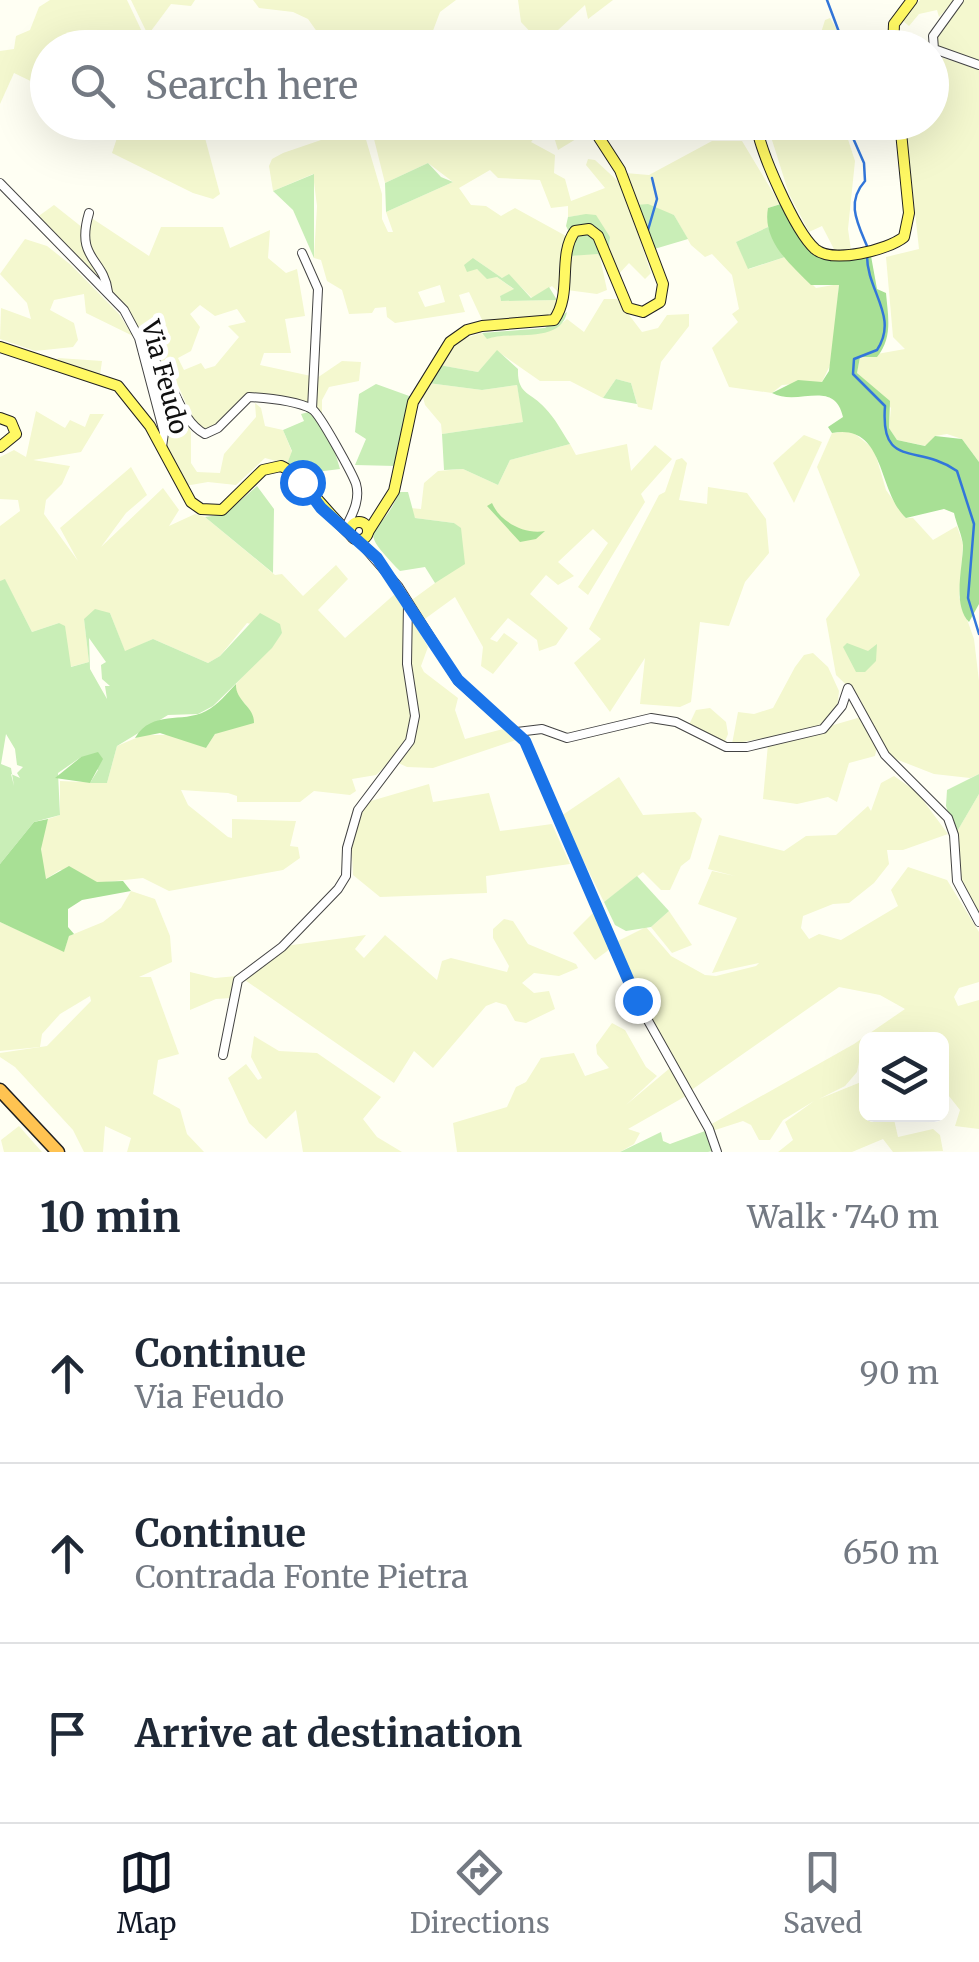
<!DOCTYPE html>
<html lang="en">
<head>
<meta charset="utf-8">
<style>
  body { margin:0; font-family:Merriweather,serif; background:#f6f6f7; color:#1f2937 }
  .controls { position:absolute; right:30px; bottom:30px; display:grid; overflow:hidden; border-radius:15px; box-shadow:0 10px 40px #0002 }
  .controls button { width:90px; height:90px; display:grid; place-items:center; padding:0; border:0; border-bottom:2px solid #e0e1e3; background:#fff; color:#1f2937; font:50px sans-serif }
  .stop { position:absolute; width:30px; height:30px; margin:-22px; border:8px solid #1a73e8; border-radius:50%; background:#fff }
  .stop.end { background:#1a73e8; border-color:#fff; box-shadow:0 2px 10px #0008 }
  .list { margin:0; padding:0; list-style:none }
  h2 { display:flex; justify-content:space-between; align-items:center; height:130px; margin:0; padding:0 40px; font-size:42px }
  h2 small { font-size:32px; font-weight:400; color:#747a83 }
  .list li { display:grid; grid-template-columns:65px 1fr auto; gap:30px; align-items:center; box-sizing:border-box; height:180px; padding:0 40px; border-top:2px solid #e0e1e3 }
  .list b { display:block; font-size:38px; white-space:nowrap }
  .list p { margin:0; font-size:32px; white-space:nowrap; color:#747a83 }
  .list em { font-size:32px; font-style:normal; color:#747a83 }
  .icon { flex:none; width:55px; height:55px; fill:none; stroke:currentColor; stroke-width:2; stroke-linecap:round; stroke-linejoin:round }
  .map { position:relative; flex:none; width:979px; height:1152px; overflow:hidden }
  .search { position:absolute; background:#fff; box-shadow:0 10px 40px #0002; left:30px; right:30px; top:30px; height:110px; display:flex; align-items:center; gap:25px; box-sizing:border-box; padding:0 35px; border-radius:55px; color:#747a83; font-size:38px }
  .sheet { height:670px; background:#fff }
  nav { display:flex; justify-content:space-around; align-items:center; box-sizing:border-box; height:140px; border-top:2px solid #e0e1e3; background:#fff; font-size:28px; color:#747a83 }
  nav a { display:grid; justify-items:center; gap:5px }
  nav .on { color:#111827 }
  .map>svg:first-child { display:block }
  .farmland { fill:#f4f8cf; fill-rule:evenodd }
  .green { fill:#c9eeb7; fill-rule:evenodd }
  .forest { fill:#a8e095 }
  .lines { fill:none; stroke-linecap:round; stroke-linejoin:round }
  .stream { stroke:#3276da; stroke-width:2.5 }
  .minor-casing { stroke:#434343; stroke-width:10 }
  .major-casing { stroke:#212121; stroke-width:12 }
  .highway-casing { stroke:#212121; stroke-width:15 }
  .minor { stroke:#fff; stroke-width:8 }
  .major { stroke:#fff863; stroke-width:10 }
  .highway { stroke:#ffc351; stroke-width:12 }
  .route { stroke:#1a73e8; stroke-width:12 }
  .labels { text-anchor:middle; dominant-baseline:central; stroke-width:10; stroke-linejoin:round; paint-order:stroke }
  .street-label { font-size:25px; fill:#101010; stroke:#fff }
</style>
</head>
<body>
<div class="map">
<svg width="979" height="1152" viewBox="0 0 979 1152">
  <rect width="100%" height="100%" fill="#fffff3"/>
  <g class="farmland">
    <path d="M50 0H127L145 38 143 47 48 48 47 89 14 73 0 104V51L14 49 16 36 30 30 39 7Z"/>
    <path d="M131 0H195L191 6 171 4 148 35Z"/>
    <path d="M253 0H456L440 12 431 36 434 48 325 43 308 19 293 12 259 8Z"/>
    <path d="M518 0H613L588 19 585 5 557 31 536 38 521 22Z"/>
    <path d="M920 0H955L939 17 937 10 919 14 909 26 902 20Z"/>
    <path d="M960 0H979V62L937 47 938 35Z"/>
    <path d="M830 18 839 33 842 47H821L819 39 825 20Z"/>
    <path d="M927 41 939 57 979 68V462L962 439 947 434 935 436 926 446 897 440 889 428 891 408 857 373 860 357 905 349 893 337 886 257 919 249 906 131 907 123 932 122V48L924 47Z"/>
    <path d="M122 123H201L220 194 213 199 193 193 112 153Z"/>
    <path d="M370 123H452L465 138 469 135 462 123H529L536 136 531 142 555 155 554 173 565 179 571 201 605 188 586 165 588 159 595 160 621 184 651 273 645 279 629 263 616 277 608 255 610 237 581 215 568 217V206L551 208 540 180 498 178 490 170 459 188 471 205 486 206 501 216 515 208 566 236 561 295 552 286 532 298 509 275 502 278 473 258 477 269 487 278 497 277 515 290 500 296 501 301 557 300 551 318 484 324 469 292 459 295 465 312 395 323 387 317 386 307 375 308 372 313 349 314 342 290 327 281 321 260 314 258 317 206 313 174 273 191 269 166 272 159 283 153 362 126 382 194V219L388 232H393L386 212 453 182 428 163 385 183ZM440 285 445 302 425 307 418 292Z"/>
    <path d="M561 123H586L589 131 558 150 554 137Z"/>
    <path d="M843 124 855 161 848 229 851 250 835 251 822 226 809 232 789 194 772 140Z"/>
    <path d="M712 141H742L780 204 768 208V227L736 242 749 269 785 257 816 288 839 284 833 359 822 382 782 385 772 393 729 387 712 348 738 322 732 314 739 309 732 275 712 254 705 257 691 245 674 215 636 205 625 173 649 175Z"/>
    <path d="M54 205 83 228 88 259 105 285 36 218Z"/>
    <path d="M90 217 149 256 161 227H223L230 248 270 230 268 258 286 273 297 269 305 316 285 319 291 353H264L260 365 311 376V408L250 396 212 432 197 429 177 383 150 353 126 305 110 290 87 248ZM200 305 215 316 237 309 246 322 228 326 239 337 215 366 205 369 201 363 184 370 178 358 191 351 200 327 190 314Z"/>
    <path d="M25 239 47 246 71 265 119 314 133 336 86 313 84 294 54 300 50 310 74 323 78 340 73 347 35 351 0 339 1 308 31 319 27 303 0 274Z"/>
    <path d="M599 253 607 290 597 294 567 290 570 256Z"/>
    <path d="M604 299H617L642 332 658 328 667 315 689 314V326L661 362 652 410 638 407 631 383 616 379 603 398 570 381H540L497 351 478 372 439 365 460 340 481 333 487 338 559 326 567 319 584 332Z"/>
    <path d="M144 354 166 373 191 432V463L197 472 220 473 224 454 256 417 255 403 261 408 265 426 283 430 292 452 287 464 265 458 236 485 208 482 185 486 165 446Z"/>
    <path d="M58 358 102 361 100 375 57 362Z"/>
    <path d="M342 361 361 362 359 381 329 387 322 400V417L315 411 317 378Z"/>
    <path d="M428 383 482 390 517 385 524 422 442 434 441 424 425 405 422 393Z"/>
    <path d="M36 411 65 428 70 420 85 427 90 414H104L81 452 33 460 70 466 62 484 46 500 44 514 78 561 60 528 131 467 147 495 126 513 101 547 163 488 179 510 169 526 195 514 205 517 275 575 282 574 303 596 336 565 348 579 318 610 345 638 396 593 428 647 421 666 424 672 458 698 455 710 465 739 503 729 516 740 433 768 407 767 392 760 376 775 352 779 356 791 350 795 314 791 300 802H237V796L228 793 181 790 188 805 228 837 232 838V819L296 821 290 846 298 847 300 858 283 870 169 891 143 878 97 883 75 870H60L46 879 42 876 41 843 48 819 60 815V781L107 783 117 746 143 735H174L206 748 215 734 249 709 236 693V684L282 633 247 623 220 656 208 663 153 639 125 652 110 613 84 619 89 662 70 667 59 623 32 632 5 580 0 581V526L20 511 18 500 0 499V457L14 450 26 457Z"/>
    <path d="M851 431 874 449 886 490 906 518H913L933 540 957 526 963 544 959 597 974 639 979 681V774L970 778 934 774 888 756 859 697 836 675 826 619 860 575 817 467 832 433Z"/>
    <path d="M804 435 822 442 794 503 773 463Z"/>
    <path d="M570 444 576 455 627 444 631 471 655 445 672 459 641 494 645 502 588 595 578 587 608 543 593 529 558 562 574 576 558 585 546 575 530 594 568 628 556 645 539 651 537 640 508 618 490 639 497 642 504 633 518 643 493 674 481 666 483 647 455 597 422 621 409 602 435 583 461 529 454 523 415 518 410 508 421 509 424 483 438 471 463 469 498 485 510 460Z"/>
    <path d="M682 458 687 463 679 500 707 504 708 487 747 493 766 519 769 553 745 582 729 626 700 622 691 702 680 707 640 704 645 658 610 712 574 663 601 639 589 629 659 495 665 492 676 460Z"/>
    <path d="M813 653 828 667 839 691 837 711 823 727 732 744 738 712 754 714 773 708 795 667 804 655Z"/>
    <path d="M710 708 726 722 728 734 724 744 687 729 696 710Z"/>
    <path d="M861 717 877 746 875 756 849 763 837 802 828 797 797 804 763 799 768 744Z"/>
    <path d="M894 776 917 792 948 834 903 850H887L889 864 874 883 849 903 833 904 803 916 801 928 809 939 819 934 841 940 898 906 891 890 908 867 947 880 979 932V982L959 988 954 997 958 1006 979 1000V1129L955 1126 960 1110 945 1091V1076L942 1083V1040H866V1054L860 1057 857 1072 845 1086 819 1099 866 1080V1114L893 1115 898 1137 933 1129 940 1135 943 1151 893 1152 883 1139 852 1152H778L793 1140 785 1122 814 1101 783 1120 770 1140H759L751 1125 743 1121 712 1131 708 1126 854 1044 905 1009 880 995 839 987 690 1091 643 1007 614 943 646 927 671 956 705 975 716 976 756 966 759 963 712 973 737 918 698 904 712 871 735 876 708 869 719 835 784 851 806 836 836 835 868 806 871 811 881 783Z"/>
    <path d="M619 777 643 815 695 812 702 819 690 859 681 866 670 890H661L643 872 604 902 561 816Z"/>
    <path d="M429 784 433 802 489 793 500 831 552 824 570 864 486 876 487 893 380 897 353 875 351 837 364 803Z"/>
    <path d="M979 794V915L957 878 955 835Z"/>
    <path d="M131 891 155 899 170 936 172 962 139 977H151L179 1054 158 1060 153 1094 180 1109 187 1134 204 1152H127L131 1138 105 1126 103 1152H84L73 1130 15 1067 0 1057V1053L47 1046 91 1001 90 996 60 1014 42 1034 40 1047 0 1051V922L64 951 69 936 103 922 121 908Z"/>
    <path d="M669 911 692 945 672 953 651 927Z"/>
    <path d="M594 912 610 949 595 960 573 933Z"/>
    <path d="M504 919 513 921 528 944 576 964 578 968 559 976 534 973 522 983 534 993 549 991 555 1009 526 1023 515 1021 506 1005 496 1002 486 1006 433 1068 414 1051 394 1083 242 978 285 946 366 935 355 949 364 958 385 935 437 980 442 961 451 958 507 972 509 966 493 938V929Z"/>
    <path d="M190 972 215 978 237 976 231 998 216 999 190 1010Z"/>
    <path d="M612 1023 625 1030 646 1067 657 1076 626 1105 670 1068 686 1096 628 1129 640 1133 634 1144 620 1152H457L453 1123 507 1107 516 1087 526 1082 541 1058 574 1053 585 1076 609 1068 597 1054 596 1045Z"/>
    <path d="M254 1036 279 1051 317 1053 381 1097 363 1119 377 1137 402 1152H303L296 1110 266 1139 249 1123 228 1078 246 1064 258 1080 262 1078 251 1057Z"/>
    <path d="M19 1126 26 1134 42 1152H4L1 1140Z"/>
  </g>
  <g class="green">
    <path d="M428 163 441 177 453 182 386 212 385 183Z"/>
    <path d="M314 174V258L293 210 273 191Z"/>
    <path d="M648 204 674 215 688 239 651 250 636 205Z"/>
    <path d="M586 214 596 215 610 237 608 255 597 230H568L566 226 568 217Z"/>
    <path d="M768 227 785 257 748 269 736 242Z"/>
    <path d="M586 232 598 243 606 266 598 254 570 256 575 235Z"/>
    <path d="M473 258 502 278 509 274 531 298 549 287 557 300 501 301 500 296 514 289 497 277 487 279 477 269 467 272 464 265Z"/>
    <path d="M567 312C561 345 510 330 487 339L482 333 545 328Z"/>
    <path d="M497 350 518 369C517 395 531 392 545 408 555 418 562 432 570 444L510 460 498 485 463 469 444 470 442 434 523 422 517 385 482 390 428 383 439 365 478 372Z"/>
    <path d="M616 379 631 383 637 404 603 398Z"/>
    <path d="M376 384 412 397 396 466 355 465 366 439 355 432 359 394Z"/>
    <path d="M309 412 331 439 340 469 300 474 287 464 292 451 283 430 304 421 301 414Z"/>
    <path d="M257 486 274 509 273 573 205 517 225 514Z"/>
    <path d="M399 492H408L415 518 454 523 461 528 465 564 435 583 425 567 400 571C351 521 381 540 399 492Z"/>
    <path d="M5 579 32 632 59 623 65 626 71 667 89 662 84 619 95 609 110 613 125 651 153 639 208 663 220 656 260 613 280 624 282 633 272 648 213 706 198 714 168 715 117 746 107 783H90L98 770 81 757 58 773 60 815 34 822 0 864V581ZM89 638 106 662 101 665 102 679 110 686H105L107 699 90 669ZM6 734 15 749 17 765 23 767 17 773 20 778 11 774 14 786 11 768 1 764Z"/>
    <path d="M847 643 868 651 877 644 876 661 865 672H856L843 647Z"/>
    <path d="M979 774V794L955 835 946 806 947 790Z"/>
    <path d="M637 876 669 911 651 927 626 931 615 925 604 902Z"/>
    <path d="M705 1131 712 1151 708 1152H620L661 1132 663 1141 670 1144Z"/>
  </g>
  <g class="forest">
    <path d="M784 203C808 247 819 261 871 256L877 289 886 293C888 317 893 337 877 357H860L857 373 890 401 889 428 897 440 925 446 935 436 962 439 979 462V604L969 622C952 605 963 566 963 545 962 535 956 523 954 513L944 509 906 518C877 491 886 423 832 433L828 427 843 417C834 378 798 407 772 393L798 380 822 382 829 371 839 285H811C790 264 762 241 768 208Z"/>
    <path d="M492 503C500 522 525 535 545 531L536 539 520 542 487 506Z"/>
    <path d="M236 684C235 701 255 707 254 723L215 734 206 748 160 733 135 738C153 709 181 724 206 711 218 705 227 693 236 684Z"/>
    <path d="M98 752 103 759 90 783 55 778 81 757Z"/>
    <path d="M48 819 41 849 46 879 69 866 97 882 123 881 131 891 82 900 68 909V927L74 934 69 936 64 952 0 922V864L34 822Z"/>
  </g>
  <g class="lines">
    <g class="stream">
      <path d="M827 0 845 48"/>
      <path d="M846 122 864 163 865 181C846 202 857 222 867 246"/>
      <path d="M648 230 657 199 652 178"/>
      <path d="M867 256C867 291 899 317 877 350L854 359 853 374 885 406C880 470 917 443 957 471L974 524 968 598 979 634"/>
    </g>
    <g class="minor-casing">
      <g id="minor">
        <path d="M959 0 933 36 934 49 979 65"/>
        <path d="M0 183 124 310 139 338 164 433 162 447"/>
        <path d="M89 213C75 260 104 258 108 292"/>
        <path d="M302 253 318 289 312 409"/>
        <path d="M143 352C176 371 174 417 205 434L218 428 249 397C267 398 296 401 312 409 320 414 353 475 356 484 360 498 354 511 348 523"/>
        <path d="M357 539 398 586 458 681 525 741 637 1001 709 1129 717 1152"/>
        <path d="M517 732 542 729 567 738 651 718 676 722 726 747H747L823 729 842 706 848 688 885 755 948 818 954 835 957 881 979 922"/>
        <path d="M223 1055 238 980 282 947 338 889 346 876 347 848 358 810 410 741 415 716 407 664 408 603"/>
      </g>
    </g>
    <g class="major-casing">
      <g id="major">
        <path d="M711 48 724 40 734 48"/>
        <path d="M893 48 894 24 912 0"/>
        <path d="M661 122H689"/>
        <path d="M756 122C759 150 795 231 815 249 833 264 888 250 904 237L909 213 900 122"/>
        <path d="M0 347 118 386 150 426 191 502 201 509 222 510 263 470 281 466C298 472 331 518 351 535"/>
        <path d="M0 418 11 422 16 434 0 447"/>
        <circle cx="359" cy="531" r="9"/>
        <path d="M368 532 394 491 413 402 450 342 467 330 482 326 554 320C573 293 557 256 575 231L589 229 598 236 628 308 643 312 660 302 663 284 620 170 589 122"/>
      </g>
    </g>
    <g class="highway-casing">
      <path id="highway" d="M0 1090 58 1152"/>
    </g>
    <use href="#minor" class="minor"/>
    <use href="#major" class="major"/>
    <use href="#highway" class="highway"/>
  </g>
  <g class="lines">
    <path class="route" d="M302 482 321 508 377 558 458 680 525 741 637 1000"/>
  </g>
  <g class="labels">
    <g class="street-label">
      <text transform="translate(165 377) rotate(75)">Via Feudo</text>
    </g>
  </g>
</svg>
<div class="controls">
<button><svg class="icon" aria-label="layers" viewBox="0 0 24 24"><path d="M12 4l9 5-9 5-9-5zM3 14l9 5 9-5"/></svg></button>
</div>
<div class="stop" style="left:302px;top:482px"></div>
<div class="stop end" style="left:637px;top:1000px"></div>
<div class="search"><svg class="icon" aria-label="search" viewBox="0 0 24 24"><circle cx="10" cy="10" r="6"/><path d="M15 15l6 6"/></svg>Search here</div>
</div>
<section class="sheet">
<h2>10 min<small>Walk · 740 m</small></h2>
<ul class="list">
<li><svg class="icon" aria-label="ahead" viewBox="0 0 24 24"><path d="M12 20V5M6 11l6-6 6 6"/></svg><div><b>Continue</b><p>Via Feudo</p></div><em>90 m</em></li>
<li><svg class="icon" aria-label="ahead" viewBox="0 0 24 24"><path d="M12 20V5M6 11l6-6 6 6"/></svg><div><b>Continue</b><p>Contrada Fonte Pietra</p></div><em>650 m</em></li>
<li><svg class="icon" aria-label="arrive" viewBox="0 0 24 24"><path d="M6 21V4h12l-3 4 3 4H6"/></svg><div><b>Arrive at destination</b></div></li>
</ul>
</section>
<nav>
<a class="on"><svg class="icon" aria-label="map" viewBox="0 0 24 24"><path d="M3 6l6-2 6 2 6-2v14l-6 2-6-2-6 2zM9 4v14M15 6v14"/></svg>Map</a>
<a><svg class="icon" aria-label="directions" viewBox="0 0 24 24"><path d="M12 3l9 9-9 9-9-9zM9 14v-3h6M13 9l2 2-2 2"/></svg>Directions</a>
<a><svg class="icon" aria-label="saved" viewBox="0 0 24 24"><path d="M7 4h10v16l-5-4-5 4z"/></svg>Saved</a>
</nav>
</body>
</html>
